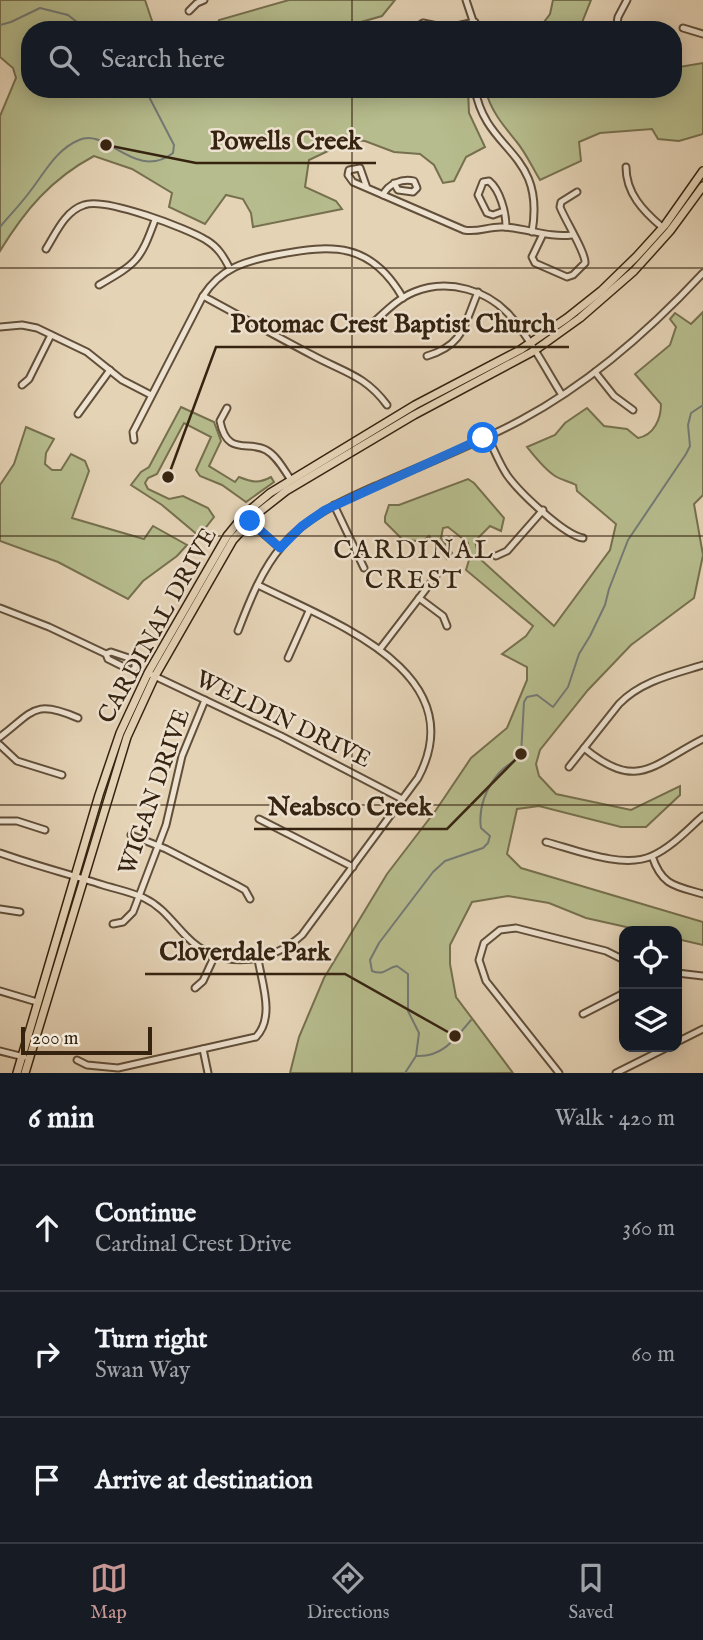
<!DOCTYPE html>
<html lang="en">
<head>
<meta charset="utf-8">
<style>
  body { margin:0; font-family:"IM FELL English",serif; background:#242831; color:#f1f3f6 }
  .controls { position:absolute; right:21px; bottom:21px; display:grid; overflow:hidden; border-radius:14px; box-shadow:0 4px 18px #0003 }
  .controls button { width:63px; height:63px; display:grid; place-items:center; padding:0; border:0; border-bottom:2px solid #363941; background:#171b24; color:#f1f3f6; font:35px sans-serif }
  .scale { position:absolute; left:21px; bottom:18px; width:131px; box-sizing:border-box; padding-left:7px; border:4px solid #352310; border-top:0; font-size:19px; line-height:24px; white-space:nowrap; color:#352310; -webkit-text-stroke:5px #eee2d0; paint-order:stroke }
  .stop { position:absolute; width:21px; height:21px; margin:-16px; border:5px solid #1a73e8; border-radius:50%; background:#fff }
  .stop.end { background:#1a73e8; border-color:#fff; box-shadow:0 2px 7px #0008 }
  .list { margin:0; padding:0; list-style:none }
  h2 { display:flex; justify-content:space-between; align-items:center; height:91px; margin:0; padding:0 28px; font-size:30px }
  h2 small { font-size:23px; font-weight:400; color:#9ea1a6 }
  .list li { display:grid; grid-template-columns:46px 1fr auto; gap:21px; align-items:center; box-sizing:border-box; height:126px; padding:0 28px; border-top:2px solid #363941 }
  .list b { display:block; font-size:26px; white-space:nowrap }
  .list p { margin:0; font-size:23px; white-space:nowrap; color:#9ea1a6 }
  .list em { font-size:23px; font-style:normal; color:#9ea1a6 }
  .icon { flex:none; width:38px; height:38px; fill:none; stroke:currentColor; stroke-width:2; stroke-linecap:round; stroke-linejoin:round }
  .map { position:relative; flex:none; width:703px; height:1073px; overflow:hidden }
  .search { position:absolute; background:#171b24; box-shadow:0 4px 18px #0003; left:21px; right:21px; top:21px; height:77px; display:flex; align-items:center; gap:18px; box-sizing:border-box; padding:0 24px; border-radius:28px; color:#9ea1a6; font-size:26px }
  .sheet { height:469px; background:#171b24 }
  nav { display:flex; justify-content:space-around; align-items:center; box-sizing:border-box; height:98px; border-top:2px solid #363941; background:#171b24; font-size:19px; color:#9ea1a6 }
  nav a { display:grid; justify-items:center; gap:4px }
  nav .on { color:#c59692 }
  .map>svg:first-child { display:block }
  .green { fill:#b6bc8d; stroke:#76704e; stroke-width:2 }
  .lines { fill:none; stroke-linecap:round; stroke-linejoin:round }
  .stream { stroke:#737a76; stroke-width:2 }
  .minor-casing { stroke:#614f3a; stroke-width:9 }
  .major-casing { stroke:#352310; stroke-width:10 }
  .minor { stroke:#eee2d0; stroke-width:5 }
  .major { stroke:#e5d3b6; stroke-width:7 }
  .route { stroke:#1a73e8; stroke-width:9 }
  .grid { fill:none; stroke:#352310; stroke-width:2; stroke-opacity:0.55 }
  .labels { text-anchor:middle; dominant-baseline:central; stroke-width:5; stroke-linejoin:round; paint-order:stroke }
  .street-label { font-size:24px; fill:#352310; stroke:#eee2d0 }
  .neighbourhood-label { font-size:26px; letter-spacing:2px; fill:#352310; stroke:#eee2d0 }
  .leader { fill:none; stroke:#352310; stroke-width:2.5 }
  .callout-dot { fill:#352310; stroke:#eee2d0; stroke-width:2.5 }
  .callout-label { font-size:26px; text-anchor:middle; font-weight:bold; fill:#352310; stroke:#eee2d0; stroke-width:5; stroke-linejoin:round; paint-order:stroke }
</style>
</head>
<body>
<div class="map">
<svg width="703" height="1073" viewBox="0 0 703 1073">
  <rect width="100%" height="100%" fill="#e5d3b6"/>
  <filter id="stains"><feTurbulence type="fractalNoise" baseFrequency=".00286" numOctaves="4"/><feColorMatrix values="0 0 0 0 .2 0 0 0 0 .09 0 0 0 0 .02 0 0 0 .5 -.17"/></filter>
  <radialGradient id="worn" r=".72"><stop offset=".6" stop-color="#630" stop-opacity="0"/><stop offset="1" stop-color="#630" stop-opacity=".3"/></radialGradient>
  <g class="green">
    <path d="M0 0H145L155 30H30V89H468L469 113 485 147 466 157 454 181 443 183 434 165 420 154 394 152 365 141 351 140 309 160 305 187 336 201 342 209 253 227 251 213 243 199 226 195 205 224 169 207 172 193 132 169 94 156C51 179 25 210 0 251V116L16 78 13 68 0 57Z"/>
    <path d="M289 0H395L382 16 333 30H214L219 20Z"/>
    <path d="M553 0H591L579 30H538L550 14Z"/>
    <path d="M703 63V134L679 141 658 139 652 129 600 133 579 142 581 161 540 180C532 167 526 153 516 141 502 124 491 111 485 89H673V68Z"/>
    <path d="M703 312V495L694 504 703 555 694 598 631 645 588 690 540 750 536 764 539 776 556 794 631 810 680 786V795L646 827H621L539 806 517 809 507 854 521 868 703 922V945L677 939V931H644L586 918 549 903 508 896 472 902 450 945V964L456 997 513 1073H290L299 1037 324 978 387 874 436 810 471 758 507 728 527 680V667L502 654 526 636 533 626 466 570 469 560 468 543 448 527 443 528 441 538 452 553 447 559 429 536 422 542 402 539 385 522V517L389 505H399L468 479 474 483 504 518 501 531 490 526 475 541 479 558 554 626 610 550 616 524 577 491 576 485C569 481 561 480 555 476 544 469 535 457 527 447L555 435 565 423 587 408 604 426 627 429 638 438C654 435 661 419 661 404L635 374 670 345 676 327 670 319 675 313 691 324Z"/>
    <path d="M181 407 214 422 221 441 209 466 235 482 239 477C252 482 258 484 271 477L274 482 246 502 222 485 200 476 196 470 211 437 184 423 157 474 148 478 145 483 148 489 169 499 183 496 208 508 214 517 199 536 162 505 131 485 141 472 149 467Z"/>
    <path d="M26 427 54 439 46 453 45 464 52 470H61L71 454 85 461 89 471 72 518 144 539 153 526 187 545 177 556 143 581 128 599 58 562 0 541V485L14 464Z"/>
  </g>
  <g class="lines">
    <g class="stream">
      <path d="M0 25 11 22 40 8 68 15 87 30"/>
      <path d="M0 227C9 216 19 206 28 194 44 174 55 150 79 140 107 127 135 182 173 153L174 145 145 89"/>
      <path d="M417 1056C443 1057 456 1038 471 1020"/>
      <path d="M405 1073 416 1056 419 1033 408 1011V974L397 966C386 968 385 976 372 971L370 960 379 943 433 872 445 861 483 848 488 843 490 836 481 828C478 808 486 788 499 773 506 765 515 762 521 754L524 702 527 697 537 695 553 707 568 687 579 654 590 636 605 605 609 589 628 540 686 454 690 446 688 425 691 413 703 405"/>
    </g>
    <g class="minor-casing">
      <g id="minor">
        <path d="M466 0 476 30"/>
        <path d="M189 11 197 3 204 0"/>
        <path d="M683 28 703 34"/>
        <path d="M413 30 423 23 447 28 475 22"/>
        <path d="M616 30 618 17 627 0"/>
        <path d="M475 89C486 153 546 151 532 232"/>
        <path d="M626 167C626 193 643 211 662 227"/>
        <path d="M367 188 353 182 348 175 349 170 360 168 367 188 464 230C478 233 489 226 503 227 527 228 548 238 572 235"/>
        <path d="M383 195C388 184 402 178 414 181L417 188 413 192 398 190 394 183"/>
        <path d="M504 211 493 215 487 213 478 195 483 182 489 181C500 190 506 212 506 227"/>
        <path d="M543 234 532 257 535 263 567 277 573 275 585 263C586 253 565 220 560 207L561 202 577 192"/>
        <path d="M46 249C56 233 65 211 84 205 104 197 187 228 206 240 218 247 224 257 230 269"/>
        <path d="M99 285C137 263 140 261 155 220"/>
        <path d="M203 296C240 316 276 336 312 355 343 372 365 375 387 405"/>
        <path d="M375 321C387 310 399 298 414 292 448 278 489 290 512 318 532 341 546 370 562 395"/>
        <path d="M0 327 22 325 37 328 87 352 122 380 151 395"/>
        <path d="M427 356C464 345 464 325 478 292"/>
        <path d="M595 372 614 396 633 410"/>
        <path d="M22 385 29 379 51 335"/>
        <path d="M227 408 220 421C227 457 248 440 266 450 277 456 284 470 291 480"/>
        <path d="M78 414 110 370"/>
        <path d="M487 436C494 449 499 463 507 475 519 492 564 535 583 538"/>
        <path d="M134 440 133 432 203 296C221 268 245 261 276 255 333 244 371 242 403 298"/>
        <path d="M334 505 364 568"/>
        <path d="M248 520 280 548"/>
        <path d="M496 556 507 551 543 510"/>
        <path d="M419 598 443 616 447 626"/>
        <path d="M0 608 49 627 106 654 108 659 128 669 131 671 135 668V661L132 659 111 652 106 654"/>
        <path d="M238 631C249 602 262 569 282 546 308 515 344 500 380 484 427 463 476 444 521 420 590 383 650 330 703 273"/>
        <path d="M380 649 436 576"/>
        <path d="M288 658 309 611"/>
        <path d="M148 673 281 736 402 799"/>
        <path d="M0 737C34 711 34 699 78 718"/>
        <path d="M0 745 17 761 62 775"/>
        <path d="M584 748C637 792 652 765 703 739"/>
        <path d="M569 767 619 704C641 681 674 674 703 665"/>
        <path d="M259 819 353 867"/>
        <path d="M0 821H17L45 830"/>
        <path d="M131 835 166 849 236 885 245 890 250 899"/>
        <path d="M546 842C576 850 623 869 652 856 672 847 687 830 703 816"/>
        <path d="M0 853C34 865 69 874 103 885 116 889 131 892 144 898 163 907 172 922 187 937 220 971 270 964 302 935L418 778C475 671 329 621 258 585"/>
        <path d="M652 856C662 886 675 886 703 894"/>
        <path d="M0 909 20 912"/>
        <path d="M113 924 123 922 133 912 166 825 182 756 205 700"/>
        <path d="M677 973 703 976"/>
        <path d="M195 988 203 981 215 955"/>
        <path d="M0 991 37 1002"/>
        <path d="M583 1014 624 993"/>
        <path d="M677 1042 703 1029"/>
        <path d="M203 1049 208 1073"/>
        <path d="M0 1051 24 1057"/>
        <path d="M77 1060 87 1065 118 1068 256 1037C275 1017 262 984 258 959"/>
        <path d="M559 1073 486 981 479 960 484 943 500 930 516 928 606 951 624 960"/>
        <path d="M616 1073 668 1047"/>
      </g>
    </g>
    <g class="major-casing">
      <g id="major">
        <path d="M17 1073 99 795 120 733 148 673 227 536 245 514 270 493 415 405 520 350 567 318 601 291 636 257 665 225 703 171"/>
        <path d="M25 1073 127 737 155 676 233 540 258 513 286 491 414 415 534 351 580 318 634 271 670 231 703 186"/>
      </g>
    </g>
    <use href="#minor" class="minor"/>
    <use href="#major" class="major"/>
  </g>
  <g class="lines">
    <path class="route" d="M250 521 280 548 302 526 325 510 483 438"/>
  </g>
  <path class="grid" d="M352 0V30M352 89V1073M0 268H703M0 536H703M0 805H703"/>
  <g class="labels">
    <g class="street-label">
      <text transform="translate(158 626) rotate(-61)">CARDINAL DRIVE</text>
      <text transform="translate(283 720) rotate(26)">WELDIN DRIVE</text>
      <text transform="translate(155 792) rotate(-71)">WIGAN DRIVE</text>
    </g>
    <g class="neighbourhood-label">
      <text x="414" y="550">CARDINAL<tspan x="414" dy="30">CREST</tspan></text>
    </g>
  </g>
  <path class="leader" d="M106 145L196 163H376M168 477L216 347H569M521 754L447 829H254M455 1036L345 974H145"/>
  <g class="callout-dot">
    <circle cx="106" cy="145" r="7"/>
    <circle cx="168" cy="477" r="7"/>
    <circle cx="521" cy="754" r="7"/>
    <circle cx="455" cy="1036" r="7"/>
  </g>
  <g class="callout-label">
    <text x="286" y="149">Powells Creek</text>
    <text x="393" y="332">Potomac Crest Baptist Church</text>
    <text x="350" y="815">Neabsco Creek</text>
    <text x="245" y="960">Cloverdale Park</text>
  </g>
  <rect width="100%" height="100%" filter="url(#stains)"/>
  <rect width="100%" height="100%" fill="url(#worn)"/>
</svg>
<div class="controls">
<button><svg class="icon" aria-label="locate" viewBox="0 0 24 24"><circle cx="12" cy="12" r="6"/><path d="M12 2v4M12 18v4M2 12h4M18 12h4"/></svg></button>
<button><svg class="icon" aria-label="layers" viewBox="0 0 24 24"><path d="M12 4l9 5-9 5-9-5zM3 14l9 5 9-5"/></svg></button>
</div>
<div class="scale">200 m</div>
<div class="stop" style="left:483px;top:438px"></div>
<div class="stop end" style="left:250px;top:521px"></div>
<div class="search"><svg class="icon" aria-label="search" viewBox="0 0 24 24"><circle cx="10" cy="10" r="6"/><path d="M15 15l6 6"/></svg>Search here</div>
</div>
<section class="sheet">
<h2>6 min<small>Walk · 420 m</small></h2>
<ul class="list">
<li><svg class="icon" aria-label="ahead" viewBox="0 0 24 24"><path d="M12 20V5M6 11l6-6 6 6"/></svg><div><b>Continue</b><p>Cardinal Crest Drive</p></div><em>360 m</em></li>
<li><svg class="icon" aria-label="right" viewBox="0 0 24 24"><path d="M7 20v-9h11M14 6l5 5-5 5"/></svg><div><b>Turn right</b><p>Swan Way</p></div><em>60 m</em></li>
<li><svg class="icon" aria-label="arrive" viewBox="0 0 24 24"><path d="M6 21V4h12l-3 4 3 4H6"/></svg><div><b>Arrive at destination</b></div></li>
</ul>
</section>
<nav>
<a class="on"><svg class="icon" aria-label="map" viewBox="0 0 24 24"><path d="M3 6l6-2 6 2 6-2v14l-6 2-6-2-6 2zM9 4v14M15 6v14"/></svg>Map</a>
<a><svg class="icon" aria-label="directions" viewBox="0 0 24 24"><path d="M12 3l9 9-9 9-9-9zM9 14v-3h6M13 9l2 2-2 2"/></svg>Directions</a>
<a><svg class="icon" aria-label="saved" viewBox="0 0 24 24"><path d="M7 4h10v16l-5-4-5 4z"/></svg>Saved</a>
</nav>
</body>
</html>
